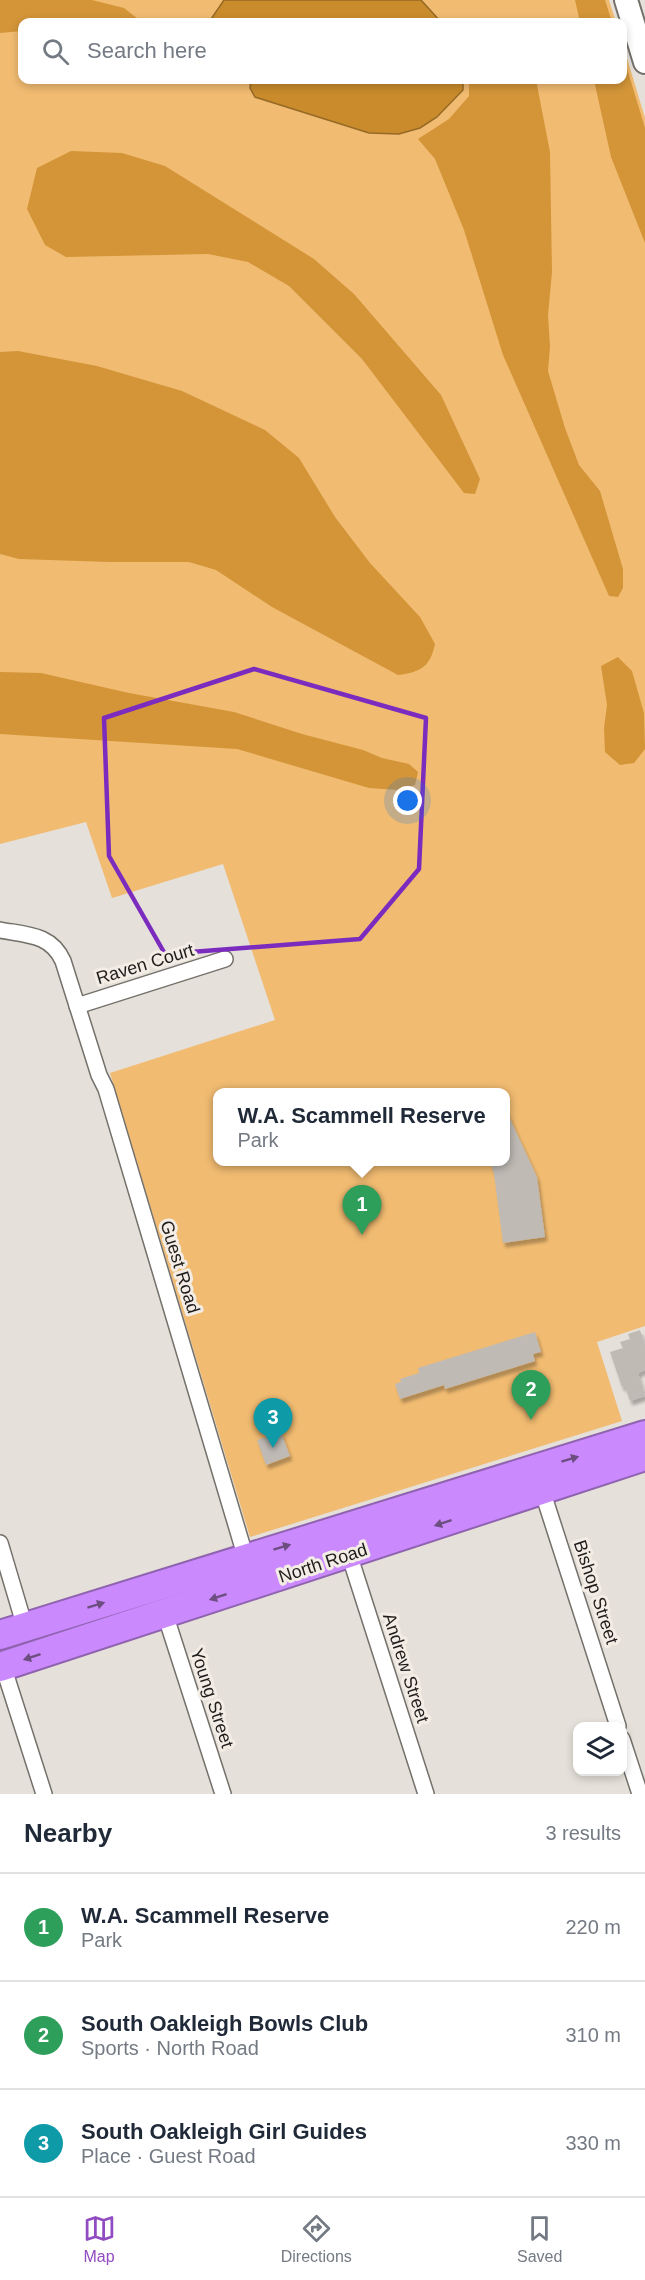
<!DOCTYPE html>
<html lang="en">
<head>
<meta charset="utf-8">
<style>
  body { margin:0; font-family:Arial,sans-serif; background:#f2f2f3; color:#1f2937 }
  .controls { position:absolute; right:18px; bottom:18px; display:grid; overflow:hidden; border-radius:12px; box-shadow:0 3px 9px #0003 }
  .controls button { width:54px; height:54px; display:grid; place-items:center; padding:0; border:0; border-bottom:2px solid #e0e1e3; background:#fff; color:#1f2937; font:30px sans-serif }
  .you { position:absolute; left:408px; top:801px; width:21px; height:21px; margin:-15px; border:4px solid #fff; border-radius:50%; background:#1a73e8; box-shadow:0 0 0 9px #1a73e833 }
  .badge { display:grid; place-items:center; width:39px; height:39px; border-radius:50%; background:#914cc1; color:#fff; font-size:20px; font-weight:700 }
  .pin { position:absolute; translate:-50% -50px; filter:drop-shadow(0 2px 3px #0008) }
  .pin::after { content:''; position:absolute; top:32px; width:21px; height:18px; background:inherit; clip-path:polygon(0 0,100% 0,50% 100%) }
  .popup { position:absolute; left:213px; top:1088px; width:297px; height:78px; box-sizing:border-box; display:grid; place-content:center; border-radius:12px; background:#fff; filter:drop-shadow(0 2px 4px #0005); font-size:20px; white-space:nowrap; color:#747a83 }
  .popup b { font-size:22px; color:#1f2937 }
  .popup::after { content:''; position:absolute; left:50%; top:100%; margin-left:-12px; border:12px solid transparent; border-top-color:#fff }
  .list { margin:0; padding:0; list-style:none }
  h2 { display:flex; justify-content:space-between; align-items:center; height:78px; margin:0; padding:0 24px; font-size:26px }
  h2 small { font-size:20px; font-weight:400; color:#747a83 }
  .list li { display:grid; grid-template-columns:39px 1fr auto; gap:18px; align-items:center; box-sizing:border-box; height:108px; padding:0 24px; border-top:2px solid #e0e1e3 }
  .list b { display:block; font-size:22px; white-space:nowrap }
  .list p { margin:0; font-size:20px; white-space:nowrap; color:#747a83 }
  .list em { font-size:20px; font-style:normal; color:#747a83 }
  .icon { flex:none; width:33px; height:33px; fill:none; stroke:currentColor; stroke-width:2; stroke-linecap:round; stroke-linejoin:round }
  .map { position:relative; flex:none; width:645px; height:1794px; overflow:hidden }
  .search { position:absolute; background:#fff; box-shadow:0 3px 9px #0003; left:18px; right:18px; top:18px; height:66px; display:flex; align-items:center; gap:15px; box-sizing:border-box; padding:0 21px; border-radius:12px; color:#747a83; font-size:22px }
  .sheet { height:402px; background:#fff }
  nav { display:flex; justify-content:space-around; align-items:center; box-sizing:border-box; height:84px; border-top:2px solid #e0e1e3; background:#fff; font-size:16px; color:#747a83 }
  nav a { display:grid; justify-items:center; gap:3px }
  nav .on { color:#914cc1 }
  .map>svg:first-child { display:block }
  .green { fill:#f1bb71; fill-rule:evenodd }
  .forest { fill:#d39538 }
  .water { fill:#c98b2b; stroke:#966a26; stroke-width:1.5 }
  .building { fill:#bfbab4; filter:url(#shadow) }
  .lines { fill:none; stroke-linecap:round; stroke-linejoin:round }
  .street-casing { stroke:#74706a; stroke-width:18 }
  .secondary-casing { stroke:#74706a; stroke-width:26 }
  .highway-casing { stroke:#8f63af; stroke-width:32 }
  .street { stroke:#fff; stroke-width:15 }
  .secondary { stroke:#fff; stroke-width:22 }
  .highway { stroke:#cb89fe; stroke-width:28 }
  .oneway { fill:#6c4e81 }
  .marked { fill:none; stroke:#7b2cbf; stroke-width:4.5; stroke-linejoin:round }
  .labels { text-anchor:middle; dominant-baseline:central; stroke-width:6; stroke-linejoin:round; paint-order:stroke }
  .street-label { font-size:18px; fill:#1f1d1b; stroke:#f3ede6 }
</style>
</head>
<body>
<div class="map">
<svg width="645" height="1794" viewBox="0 0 645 1794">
  <defs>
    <filter id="shadow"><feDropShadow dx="2.5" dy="4.5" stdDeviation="1.5" flood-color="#0004"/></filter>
  </defs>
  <rect width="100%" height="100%" fill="#e5e0d9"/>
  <path class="green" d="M0 0H609L616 22H22V80H622L623 45 645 118V1326L597 1342 622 1421 250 1537 110 1073 275 1020 223 864 112 898 86 822 0 844ZM218 1092H506V1162H218Z"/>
  <g class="forest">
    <path d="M0 0H92L124 8 142 22H22V31L0 33Z"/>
    <path d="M575 0H605L612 22H580Z"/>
    <path d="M623 55 645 128V243L611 157 594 80H622Z"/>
    <path d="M469 80H536L550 152 552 272 548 315 550 347 548 371 565 428 579 465 600 491 623 569V588L618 597 609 596 503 355 464 230 435 159 418 139 449 119 469 96Z"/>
    <path d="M71 151 122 153 165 166 314 259 354 294 441 395 480 479 475 494 464 493 362 359 289 286 248 262 208 254 66 257 45 245 27 209 37 168Z"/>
    <path d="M18 351 97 366 182 391 265 430 299 458 335 517 370 563 420 617 435 644C430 667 421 672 398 675L272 607 216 570 189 562H110L19 559 0 554V352Z"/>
    <path d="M618 657 632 671 644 713 645 749 634 763 620 765 605 752 604 728 607 705 601 666Z"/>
    <path d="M0 672 41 673 129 693 234 712 302 734 363 750 382 758 409 764 418 772 415 785 397 790 369 788 237 749 0 734Z"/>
  </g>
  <g class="water">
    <path d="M224 0H421L441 22H209Z"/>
    <path d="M251 80H463V90L437 117 420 128 399 134 369 133 255 97 250 88Z"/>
  </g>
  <g class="building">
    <path d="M506 1110 537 1177 545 1237 503 1243 494 1174 490 1161H506Z"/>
    <path d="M640 1330 645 1345V1370L638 1373 645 1396 630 1401 625 1386 622 1387 610 1352 623 1348 620 1342 630 1339 628 1334Z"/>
    <path d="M535 1332 541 1352 533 1354 535 1361 445 1389 444 1385 400 1399 395 1384 401 1382 400 1379 419 1373 418 1368Z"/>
    <path d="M281 1432 290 1456 266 1465 257 1440Z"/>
  </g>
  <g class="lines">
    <g class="street-casing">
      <g id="street">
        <path d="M0 930C27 935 51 934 63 961L99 1075 106 1089 248 1565"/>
        <path d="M77 1006 225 959"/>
        <path d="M540 1484 618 1726"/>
        <path d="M0 1543 25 1627"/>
        <path d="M349 1554 426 1794"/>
        <path d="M165 1614 223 1794"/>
        <path d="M3 1666 44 1794"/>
        <path d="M622 1739 640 1794"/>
      </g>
    </g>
    <g class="secondary-casing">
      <path id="secondary" d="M626 0 645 62"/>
    </g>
    <g class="highway-casing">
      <g id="highway">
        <path d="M0 1635 645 1435"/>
        <path d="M0 1667 645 1456"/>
      </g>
    </g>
    <use href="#street" class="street"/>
    <use href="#secondary" class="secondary"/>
    <use href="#highway" class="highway"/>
  </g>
  <defs><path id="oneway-solid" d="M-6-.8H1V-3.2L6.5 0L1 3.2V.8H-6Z" transform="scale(1.5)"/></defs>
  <g class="oneway">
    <use href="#oneway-solid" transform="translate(570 1459) rotate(-17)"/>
    <use href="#oneway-solid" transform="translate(443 1523) rotate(162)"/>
    <use href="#oneway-solid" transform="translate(282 1547) rotate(-17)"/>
    <use href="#oneway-solid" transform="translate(218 1597) rotate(162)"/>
    <use href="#oneway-solid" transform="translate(96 1605) rotate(-17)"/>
    <use href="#oneway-solid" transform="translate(32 1657) rotate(162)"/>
  </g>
  <path class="marked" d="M254 669 426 718 419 869 360 939 165 954 109 856 104 718Z"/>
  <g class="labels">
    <g class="street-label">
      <text transform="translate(145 964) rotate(-17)">Raven Court</text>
      <text transform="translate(180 1267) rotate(73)">Guest Road</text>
      <text transform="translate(323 1563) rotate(-18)">North Road</text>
      <text transform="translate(596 1592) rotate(72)">Bishop Street</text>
      <text transform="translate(406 1668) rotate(72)">Andrew Street</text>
      <text transform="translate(212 1698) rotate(72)">Young Street</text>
    </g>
  </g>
</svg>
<div class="controls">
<button><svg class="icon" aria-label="layers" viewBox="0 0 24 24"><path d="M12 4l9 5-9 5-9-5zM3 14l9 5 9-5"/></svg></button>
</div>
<div class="you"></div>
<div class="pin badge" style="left:362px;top:1235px;background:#2e9e5b">1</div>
<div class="popup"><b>W.A. Scammell Reserve</b>Park</div>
<div class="pin badge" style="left:531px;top:1420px;background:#2e9e5b">2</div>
<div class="pin badge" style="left:273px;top:1448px;background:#0f9aa8">3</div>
<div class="search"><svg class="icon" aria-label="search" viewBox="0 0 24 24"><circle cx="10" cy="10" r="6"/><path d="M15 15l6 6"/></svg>Search here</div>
</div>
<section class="sheet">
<h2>Nearby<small>3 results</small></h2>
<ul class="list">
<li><span class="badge" style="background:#2e9e5b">1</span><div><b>W.A. Scammell Reserve</b><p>Park</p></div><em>220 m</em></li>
<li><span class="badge" style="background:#2e9e5b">2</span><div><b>South Oakleigh Bowls Club</b><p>Sports · North Road</p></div><em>310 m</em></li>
<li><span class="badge" style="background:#0f9aa8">3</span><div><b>South Oakleigh Girl Guides</b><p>Place · Guest Road</p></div><em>330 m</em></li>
</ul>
</section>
<nav>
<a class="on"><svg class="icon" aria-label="map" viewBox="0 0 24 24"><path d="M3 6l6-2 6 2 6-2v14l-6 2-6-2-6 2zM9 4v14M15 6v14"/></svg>Map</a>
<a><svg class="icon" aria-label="directions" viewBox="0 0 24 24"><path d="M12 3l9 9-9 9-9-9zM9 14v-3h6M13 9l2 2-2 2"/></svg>Directions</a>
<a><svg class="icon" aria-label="saved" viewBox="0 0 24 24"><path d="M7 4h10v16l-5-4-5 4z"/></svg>Saved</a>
</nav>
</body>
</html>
